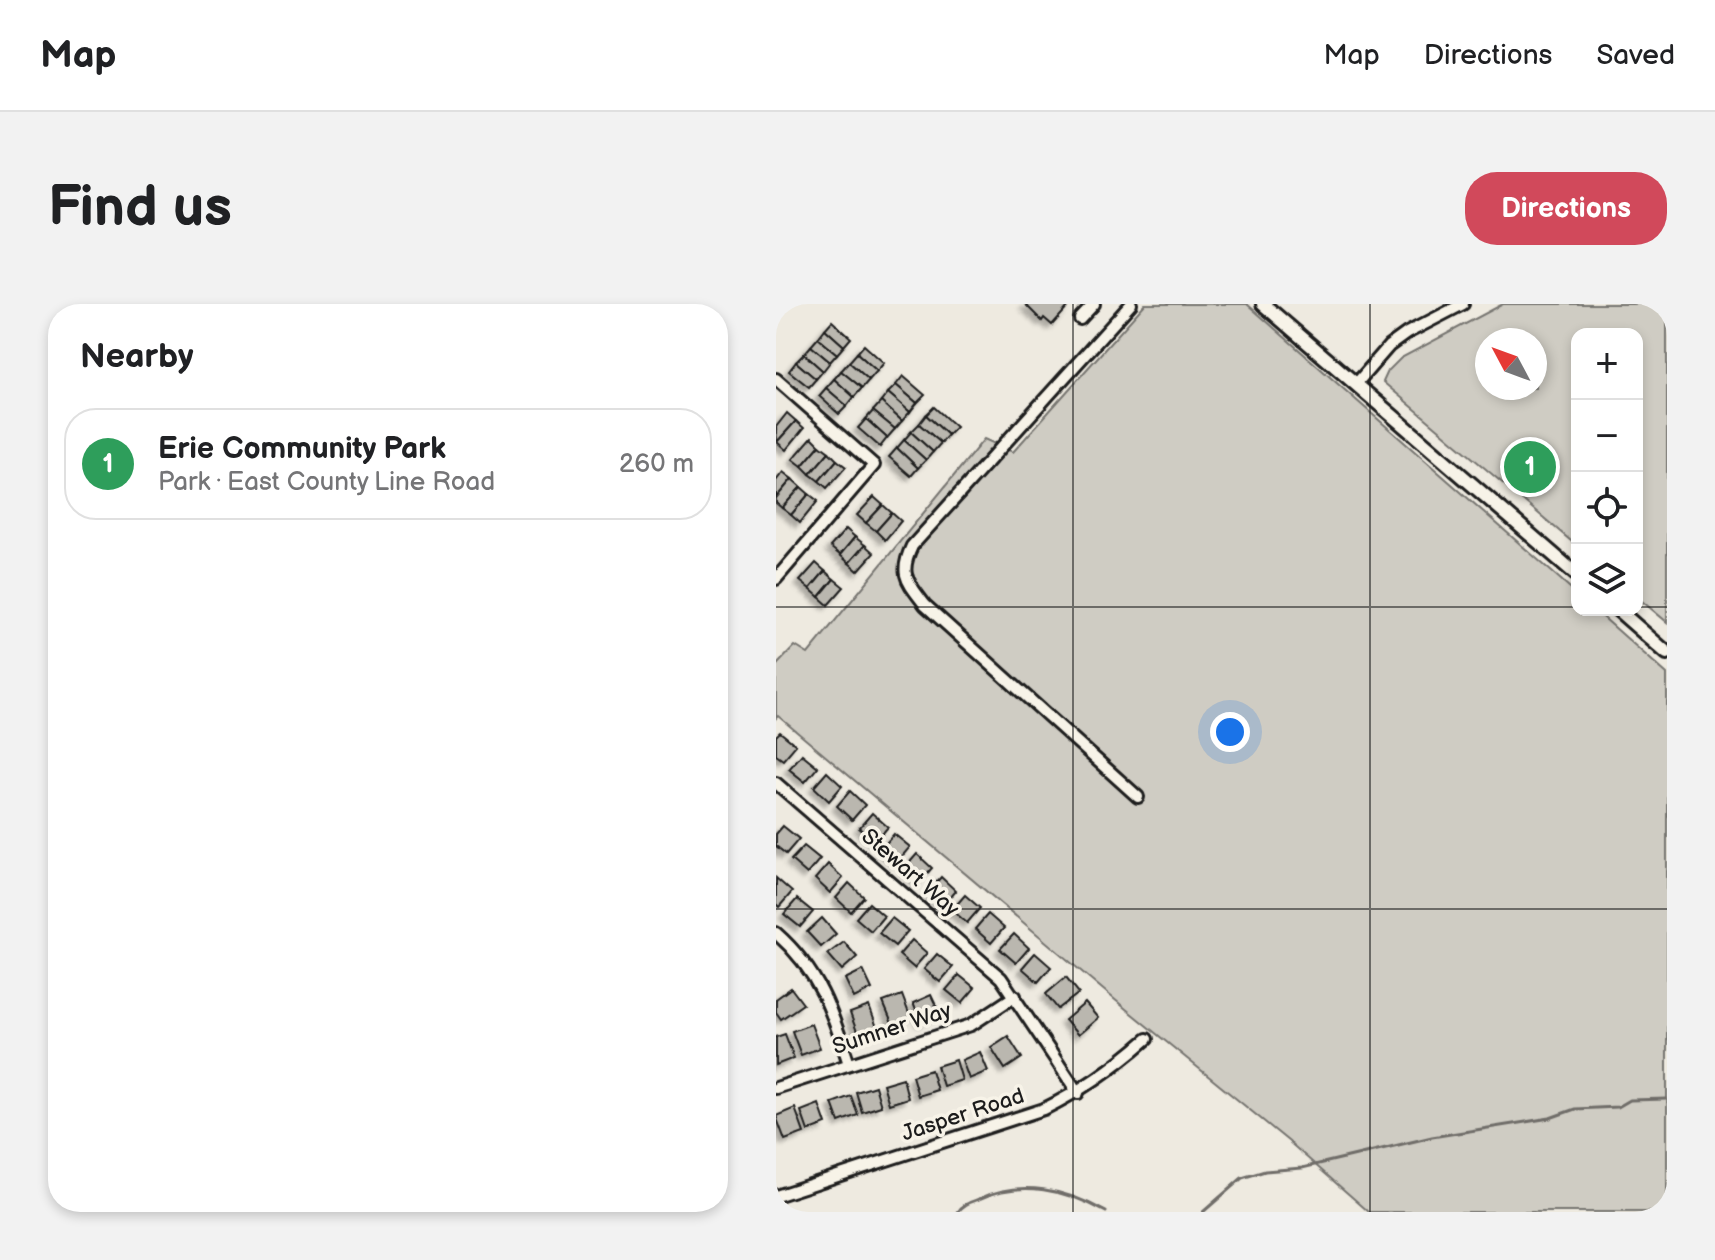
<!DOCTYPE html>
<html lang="en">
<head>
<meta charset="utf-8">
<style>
  body { margin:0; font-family:"Balsamiq Sans",sans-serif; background:#f2f2f2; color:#202124 }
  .controls { position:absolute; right:24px; top:24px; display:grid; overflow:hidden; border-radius:16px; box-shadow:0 4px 12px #0003 }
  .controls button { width:72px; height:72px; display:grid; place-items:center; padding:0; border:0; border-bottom:2px solid #e0e0e0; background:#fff; color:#202124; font:40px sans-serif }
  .compass { position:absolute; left:699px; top:24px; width:72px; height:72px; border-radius:50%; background:#fff; box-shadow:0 4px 12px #0003; rotate:311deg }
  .you { position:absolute; left:454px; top:428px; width:28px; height:28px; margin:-20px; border:6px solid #fff; border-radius:50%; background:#1a73e8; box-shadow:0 0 0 12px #1a73e833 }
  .badge { display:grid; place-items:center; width:52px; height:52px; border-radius:50%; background:#d1495b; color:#fff; font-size:26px; font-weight:700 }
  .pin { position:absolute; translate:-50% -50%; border:4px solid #fff; box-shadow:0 2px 8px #0006 }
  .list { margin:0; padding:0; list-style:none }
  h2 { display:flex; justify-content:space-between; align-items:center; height:104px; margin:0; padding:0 32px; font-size:34px }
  h2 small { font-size:26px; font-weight:400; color:#757577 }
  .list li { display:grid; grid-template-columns:52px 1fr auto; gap:24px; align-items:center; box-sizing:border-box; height:112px; margin:0 16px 16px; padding:0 16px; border:2px solid #e0e0e0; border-radius:32px }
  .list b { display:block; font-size:30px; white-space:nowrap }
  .list p { margin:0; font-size:26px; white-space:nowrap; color:#757577 }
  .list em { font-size:26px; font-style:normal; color:#757577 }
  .icon { flex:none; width:44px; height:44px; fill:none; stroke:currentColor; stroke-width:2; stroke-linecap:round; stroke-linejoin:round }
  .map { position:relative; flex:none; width:891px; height:908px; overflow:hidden; border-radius:32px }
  header { display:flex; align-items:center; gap:48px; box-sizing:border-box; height:112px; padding:0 40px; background:#fff; border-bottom:2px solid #e0e0e0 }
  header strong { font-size:38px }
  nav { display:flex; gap:44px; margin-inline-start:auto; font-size:28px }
  .intro { display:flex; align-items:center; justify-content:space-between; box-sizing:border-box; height:192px; padding:0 48px }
  h1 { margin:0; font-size:56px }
  .button { padding:20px 36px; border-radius:32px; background:#d1495b; color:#fff; font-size:28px; font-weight:700 }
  main { display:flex; gap:48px; padding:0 48px }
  aside { flex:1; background:#fff; border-radius:32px; box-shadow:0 4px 12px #0003 }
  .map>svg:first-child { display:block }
  .green { fill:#cfccc3; stroke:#767470; stroke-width:2; fill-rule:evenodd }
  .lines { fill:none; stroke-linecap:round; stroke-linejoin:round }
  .stream { stroke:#6f6d69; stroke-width:3 }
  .building { fill:#bab7af; stroke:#1c1c1c; stroke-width:2; filter:url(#shadow) }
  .minor-casing { stroke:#1c1c1c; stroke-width:16 }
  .major-casing { stroke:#1c1c1c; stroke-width:18 }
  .minor { stroke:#f7f3e8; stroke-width:10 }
  .major { stroke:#f7f3e8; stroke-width:12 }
  .grid { fill:none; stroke:#1c1c1c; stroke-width:2; stroke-opacity:0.55 }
  .labels { text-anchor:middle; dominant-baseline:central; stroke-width:7; stroke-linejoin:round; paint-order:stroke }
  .street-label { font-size:22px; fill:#1c1c1c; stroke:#f7f3e8 }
</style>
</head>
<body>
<header>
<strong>Map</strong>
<nav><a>Map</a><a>Directions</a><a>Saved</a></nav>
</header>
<div class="intro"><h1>Find us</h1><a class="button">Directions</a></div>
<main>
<aside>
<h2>Nearby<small></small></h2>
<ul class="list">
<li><span class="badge" style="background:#2e9e5b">1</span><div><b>Erie Community Park</b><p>Park · East County Line Road</p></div><em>260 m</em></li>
</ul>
</aside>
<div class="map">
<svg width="891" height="908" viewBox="0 0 891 908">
  <defs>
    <filter id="shadow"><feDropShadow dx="-4.5" dy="4.5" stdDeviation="2" flood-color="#0004"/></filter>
  </defs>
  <rect width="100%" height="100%" fill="#eeeae0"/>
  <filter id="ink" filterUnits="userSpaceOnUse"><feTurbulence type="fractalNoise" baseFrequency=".0125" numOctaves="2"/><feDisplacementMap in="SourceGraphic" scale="16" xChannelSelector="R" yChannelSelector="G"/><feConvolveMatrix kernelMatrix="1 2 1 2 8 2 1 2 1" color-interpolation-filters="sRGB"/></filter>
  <g filter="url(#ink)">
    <g class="green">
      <path d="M369 0H471L801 290V306H819L891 370V908H593L512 837 350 705 2 412 0 414V362L19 342 32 350 208 135 237 148Z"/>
      <path d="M727 0H891V318L861 293V30H801V242L607 78 612 67 625 54ZM711 36H759V84H711Z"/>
    </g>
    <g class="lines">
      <g class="stream">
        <path d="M182 908C187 900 195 898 203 895 245 875 291 886 330 908"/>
        <path d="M427 908 466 874 489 867 526 864 656 833 774 814 799 805 842 803 854 796 891 795"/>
      </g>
    </g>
    <g class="building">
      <path d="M249 0H291L293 2 276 21 268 14 266 17Z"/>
      <path d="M56 17 75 34 68 42 49 25Z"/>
      <path d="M49 25 68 42 61 50 42 34Z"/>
      <path d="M42 34 61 50 54 58 35 42Z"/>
      <path d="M88 41 108 59 101 67 81 49Z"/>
      <path d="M35 42 54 58 47 67 28 50Z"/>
      <path d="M81 49 101 67 93 76 73 58Z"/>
      <path d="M28 50 47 67 40 75 20 58Z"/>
      <path d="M20 58 40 75 33 83 13 67Z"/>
      <path d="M73 58 93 76 86 84 65 67Z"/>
      <path d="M65 67 86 84 78 93 58 75Z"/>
      <path d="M127 72 149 91 141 99 120 81Z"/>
      <path d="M58 75 78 93 71 102 50 84Z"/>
      <path d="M120 81 141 99 134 108 112 89Z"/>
      <path d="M50 84 71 102 63 110 43 92Z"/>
      <path d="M112 89 134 108 126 117 105 98Z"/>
      <path d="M105 98 126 117 119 125 97 107Z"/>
      <path d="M158 103 180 123 172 131 150 111Z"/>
      <path d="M97 107 119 125 111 134 90 115Z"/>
      <path d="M11 109 20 117 1 138 0 123Z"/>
      <path d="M150 111 172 131 165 139 143 120Z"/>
      <path d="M90 115 111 134 104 143 82 124Z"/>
      <path d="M20 117 28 124 10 146 1 138Z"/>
      <path d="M143 120 165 139 157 148 135 128Z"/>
      <path d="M135 128 157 148 150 156 128 136Z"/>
      <path d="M36 133 44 141 26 162 17 155Z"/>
      <path d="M128 136 150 156 142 164 121 144Z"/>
      <path d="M44 141 53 148 34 170 26 162Z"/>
      <path d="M121 144 142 164 135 172 113 153Z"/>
      <path d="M53 148 61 156 43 177 34 170Z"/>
      <path d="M61 156 70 163 51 184 43 177Z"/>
      <path d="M7 168 16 175 0 194V177Z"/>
      <path d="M16 175 25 183 6 204 0 199V194Z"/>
      <path d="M25 183 33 190 15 211 6 204Z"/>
      <path d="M33 190 42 197 24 219 15 211Z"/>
      <path d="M98 193 107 201 90 219 81 211Z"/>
      <path d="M107 201 116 209 100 227 90 219Z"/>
      <path d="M116 209 125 217 109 236 100 227Z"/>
      <path d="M70 225 79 233 64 251 54 243Z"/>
      <path d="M79 233 89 241 73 259 64 251Z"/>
      <path d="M89 241 98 249 82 267 73 259Z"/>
      <path d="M40 259 49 267 34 285 24 277Z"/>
      <path d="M49 267 58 275 43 293 34 285Z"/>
      <path d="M58 275 68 283 52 301 43 293Z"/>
      <path d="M4 428 20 441 7 456 0 451V432Z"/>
      <path d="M26 450 42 463 29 478 13 465Z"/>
      <path d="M51 468 66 482 53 497 38 483Z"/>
      <path d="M74 487 89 501 76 516 61 502Z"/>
      <path d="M96 509 112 523 99 538 83 524Z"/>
      <path d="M7 522 23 535 10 550 0 542V530Z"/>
      <path d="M118 530 134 543 121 558 105 545Z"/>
      <path d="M28 542 44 555 31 570 15 556Z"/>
      <path d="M141 550 156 564 143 579 128 565Z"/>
      <path d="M52 560 67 574 54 589 39 575Z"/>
      <path d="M165 573 180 587 167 602 152 588Z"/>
      <path d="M0 574 16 588 3 603 0 600Z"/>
      <path d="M73 579 88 593 75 608 60 594Z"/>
      <path d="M189 591 204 604 191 619 176 606Z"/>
      <path d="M21 595 37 608 24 623 8 610Z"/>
      <path d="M93 599 108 612 95 627 80 614Z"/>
      <path d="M212 610 228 624 215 639 199 625Z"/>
      <path d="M46 614 60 630 45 643 31 628Z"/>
      <path d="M116 614 132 627 119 642 103 629Z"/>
      <path d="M238 630 253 644 240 659 224 645Z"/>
      <path d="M136 636 151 649 138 664 123 651Z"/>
      <path d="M68 638 81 653 66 666 52 650Z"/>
      <path d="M259 649 275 663 262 678 246 664Z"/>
      <path d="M161 650 177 663 164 678 148 665Z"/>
      <path d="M87 666 96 685 78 694 69 675Z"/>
      <path d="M183 671 199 684 186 699 170 686Z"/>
      <path d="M290 673 303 689 282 705 270 690Z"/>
      <path d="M15 684 27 700 5 715 0 708V695Z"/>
      <path d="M126 691 135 715 117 722 107 698Z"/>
      <path d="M155 691 164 710 145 718 137 699Z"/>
      <path d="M309 699 322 714 302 731 289 716Z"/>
      <path d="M93 702 102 726 83 733 74 709Z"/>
      <path d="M35 720 44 744 25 751 16 727Z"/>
      <path d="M9 730 18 754 0 761V733Z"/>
      <path d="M232 732 246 754 229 765 215 743Z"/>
      <path d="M204 748 212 767 193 775 186 756Z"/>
      <path d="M180 756 186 776 167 782 161 762Z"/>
      <path d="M155 766 161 786 142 792 136 772Z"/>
      <path d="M127 774 132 794 113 800 107 780Z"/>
      <path d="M99 782 105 802 86 808 80 788Z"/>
      <path d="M75 792 82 811 63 818 56 799Z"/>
      <path d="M43 800 50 820 32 827 25 807Z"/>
      <path d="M19 804 28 829 9 836 0 812Z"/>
    </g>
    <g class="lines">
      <g class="minor-casing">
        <g id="minor">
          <path d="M355 0 136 242C122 271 132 278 149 301L362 493"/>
          <path d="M304 15 318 0"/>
          <path d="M0 75 98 161 0 275"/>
          <path d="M580 80 613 42 631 29 687 0"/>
          <path d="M0 479 225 674 302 789"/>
          <path d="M0 629C43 667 56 707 73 760"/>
          <path d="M0 784 195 721 239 692"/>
          <path d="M0 892 268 805C307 786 339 763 371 735"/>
        </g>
      </g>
      <g class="major-casing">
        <g id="major">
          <path d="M487 0 801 271"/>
          <path d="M842 306 891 349"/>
        </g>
      </g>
      <use href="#minor" class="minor"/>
      <use href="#major" class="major"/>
    </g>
  </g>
  <path class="grid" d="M297 0V908M594 0V908M0 303H801M861 303H891M0 605H891"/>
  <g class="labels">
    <g class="street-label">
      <text transform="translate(134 569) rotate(41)">Stewart Way</text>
      <text transform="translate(116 725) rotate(-18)">Sumner Way</text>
      <text transform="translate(187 811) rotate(-18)">Jasper Road</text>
    </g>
  </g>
</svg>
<div class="controls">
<button>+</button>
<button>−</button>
<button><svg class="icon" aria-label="locate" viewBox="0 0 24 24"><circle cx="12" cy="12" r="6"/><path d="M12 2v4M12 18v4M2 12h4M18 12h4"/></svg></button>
<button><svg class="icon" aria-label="layers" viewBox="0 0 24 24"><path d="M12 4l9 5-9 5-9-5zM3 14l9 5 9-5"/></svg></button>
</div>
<svg class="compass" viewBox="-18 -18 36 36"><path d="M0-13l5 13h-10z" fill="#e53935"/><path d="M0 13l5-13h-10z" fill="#757577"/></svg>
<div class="you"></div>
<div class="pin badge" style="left:754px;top:163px;background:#2e9e5b">1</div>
</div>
</main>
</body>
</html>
